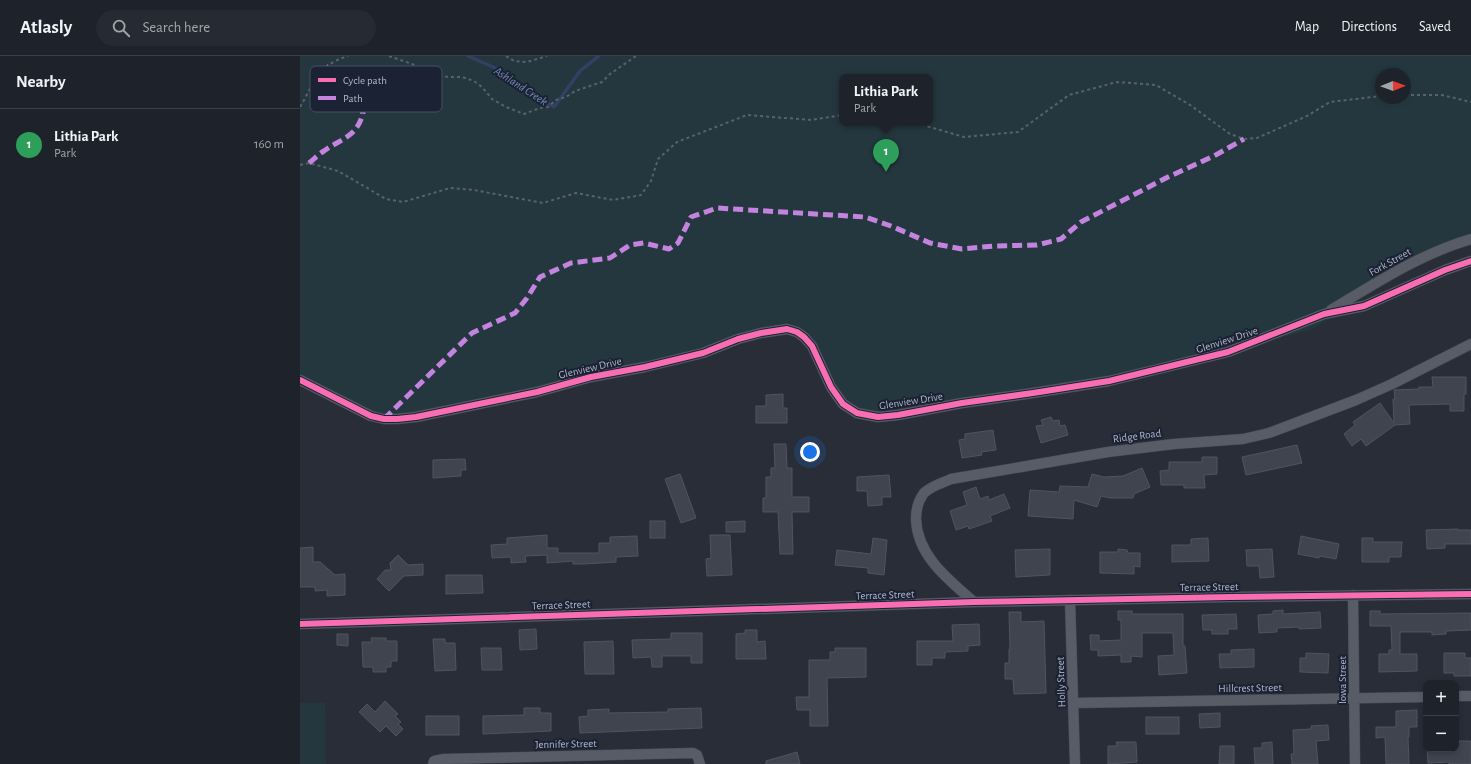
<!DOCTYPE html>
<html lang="en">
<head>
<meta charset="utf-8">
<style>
  body { margin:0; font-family:"Alegreya Sans",sans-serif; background:#262a32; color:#f1f3f6 }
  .controls { position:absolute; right:12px; bottom:12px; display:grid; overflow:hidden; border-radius:8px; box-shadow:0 2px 6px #0003 }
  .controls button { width:36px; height:36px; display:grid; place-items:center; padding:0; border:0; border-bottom:1px solid #3c3f47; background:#1e222a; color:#f1f3f6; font:20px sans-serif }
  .compass { position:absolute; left:1075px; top:12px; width:36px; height:36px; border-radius:50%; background:#1e222a; box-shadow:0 2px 6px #0003; rotate:89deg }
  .you { position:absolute; left:510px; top:396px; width:14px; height:14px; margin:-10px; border:3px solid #fff; border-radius:50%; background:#1a73e8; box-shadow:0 0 0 6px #1a73e833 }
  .badge { display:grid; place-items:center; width:26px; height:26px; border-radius:50%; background:#818797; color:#fff; font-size:13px; font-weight:700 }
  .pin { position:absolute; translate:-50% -33px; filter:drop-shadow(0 1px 2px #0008) }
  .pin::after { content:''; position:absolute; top:21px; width:14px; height:12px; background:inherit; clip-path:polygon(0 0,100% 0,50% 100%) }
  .popup { position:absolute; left:539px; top:18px; width:94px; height:52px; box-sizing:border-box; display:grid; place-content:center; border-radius:8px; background:#1e222a; filter:drop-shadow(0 1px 3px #0005); font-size:13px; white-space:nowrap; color:#a1a4a8 }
  .popup b { font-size:15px; color:#f1f3f6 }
  .popup::after { content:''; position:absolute; left:50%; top:100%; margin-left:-8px; border:8px solid transparent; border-top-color:#1e222a }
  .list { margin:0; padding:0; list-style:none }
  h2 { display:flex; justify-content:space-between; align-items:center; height:52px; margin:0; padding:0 16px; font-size:17px }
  h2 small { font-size:13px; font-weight:400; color:#a1a4a8 }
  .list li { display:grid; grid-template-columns:26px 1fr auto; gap:12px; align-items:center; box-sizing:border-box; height:72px; padding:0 16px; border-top:1px solid #3c3f47 }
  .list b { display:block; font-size:15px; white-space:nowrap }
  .list p { margin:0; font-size:13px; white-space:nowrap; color:#a1a4a8 }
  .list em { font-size:13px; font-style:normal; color:#a1a4a8 }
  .icon { flex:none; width:22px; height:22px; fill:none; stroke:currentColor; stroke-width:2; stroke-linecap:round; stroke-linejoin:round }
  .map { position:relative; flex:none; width:1171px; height:708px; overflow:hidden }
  header { display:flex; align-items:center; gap:24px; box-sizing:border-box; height:56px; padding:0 20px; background:#1e222a; border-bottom:1px solid #3c3f47 }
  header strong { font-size:19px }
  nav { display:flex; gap:22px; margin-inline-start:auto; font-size:14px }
  .search { width:280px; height:36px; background:#262a32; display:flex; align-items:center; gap:10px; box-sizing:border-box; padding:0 14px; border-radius:22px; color:#a1a4a8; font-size:15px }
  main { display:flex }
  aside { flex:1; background:#1e222a }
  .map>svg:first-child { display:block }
  .green { fill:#24373f; fill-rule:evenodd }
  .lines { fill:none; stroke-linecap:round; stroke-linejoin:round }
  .stream { stroke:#324063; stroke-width:3.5 }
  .building { fill:#40444e; stroke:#505460 }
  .minor-casing { stroke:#444851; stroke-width:11 }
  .path { stroke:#5c6069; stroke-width:2; stroke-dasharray:3 3; stroke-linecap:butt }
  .minor { stroke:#585c66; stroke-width:10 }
  .quiet { stroke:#c483df; stroke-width:5; stroke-dasharray:10 5; stroke-linecap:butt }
  .cycleway-casing { stroke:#1a2233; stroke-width:8 }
  .cycleway { stroke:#f96db3; stroke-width:6 }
  .labels { text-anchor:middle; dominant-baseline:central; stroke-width:4; stroke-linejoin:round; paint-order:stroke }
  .street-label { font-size:11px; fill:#b1b7ca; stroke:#1a2233 }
  .water-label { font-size:12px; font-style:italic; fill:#7689b4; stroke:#1a2233 }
  .key { fill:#1a2233; stroke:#474f60; stroke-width:1 }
  .key-label { font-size:11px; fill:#b1b7ca }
</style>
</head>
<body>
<header>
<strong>Atlasly</strong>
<div class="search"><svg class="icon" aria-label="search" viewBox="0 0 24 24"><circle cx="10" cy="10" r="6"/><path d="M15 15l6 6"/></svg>Search here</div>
<nav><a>Map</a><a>Directions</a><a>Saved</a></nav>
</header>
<main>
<aside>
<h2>Nearby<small></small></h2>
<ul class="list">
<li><span class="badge" style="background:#2e9e5b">1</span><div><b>Lithia Park</b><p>Park</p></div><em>160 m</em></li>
</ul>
</aside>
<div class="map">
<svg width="1171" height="708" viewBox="0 0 1171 708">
  <rect width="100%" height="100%" fill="#282d38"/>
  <g class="green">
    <path d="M0 0H1171V190L1137 199 1061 243 1013 273 897 305 578 361 543 348 512 290 487 274 403 297 84 363 0 324ZM1081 18H1105V42H1081ZM542 21H630V67H542Z"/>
    <path d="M0 647H25L26 708H0Z"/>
  </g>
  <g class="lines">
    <path class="stream" d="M168 0 193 11 254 51 280 15 299 0"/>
  </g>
  <g class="building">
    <path d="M1132 321H1166V338H1164V355H1150V348L1109 349 1110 368 1095 369 1066 390 1061 383 1052 390 1044 378 1055 369 1053 366 1080 347 1094 367 1093 343H1095L1094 334 1119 333V331H1133Z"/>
    <path d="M483 338V352H487V367H456V350H466V339Z"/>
    <path d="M751 361 753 365 759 364 760 370 765 369 768 379 741 387 736 370 743 369 741 364Z"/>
    <path d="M693 374 696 394 681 396 682 399 662 402 659 384 665 383V378Z"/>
    <path d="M474 388H486L487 412H492V441H509V456H492L493 498H480L478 456H463V442H466V421H471V412H475Z"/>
    <path d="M997 389 1002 407 946 419 942 401Z"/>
    <path d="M902 401H917V418L904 419 905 432H884V429H861L860 415 869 414V406H902Z"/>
    <path d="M165 403 166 414H161V420L133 422V404Z"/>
    <path d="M842 412 850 431 834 438 833 442H810L801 440 797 451 774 444 773 463 728 460 730 434 759 436 760 430 788 431 792 418 804 421 823 420Z"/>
    <path d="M380 418 396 462 381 467 365 423Z"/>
    <path d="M589 419 591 441H582V449L568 450 567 435H557V421Z"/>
    <path d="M676 431 680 443 688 440 689 444 704 438 710 452 690 460 692 465 669 473 668 470 656 474 650 455 667 449 663 436Z"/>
    <rect x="350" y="465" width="15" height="17"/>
    <path d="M445 465V476H426V466Z"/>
    <path d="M1158 473V474H1171V488H1145V492L1127 493 1126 474Z"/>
    <path d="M247 479V492H258V497H299V487H310V481L337 480 338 500 316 501V506L284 508H273V505L247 507V499L225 500 226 506 211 507V501L192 502 191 489 207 488V482Z"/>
    <path d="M410 479H430L432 519 407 520 406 503 411 502Z"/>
    <path d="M1001 480 1039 488 1036 503 1020 500 1019 502 998 498Z"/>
    <path d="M573 482 587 484 584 519 568 517V512L535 509 537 494 571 498Z"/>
    <path d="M908 482 909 505 872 506V489H891V483Z"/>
    <path d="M1062 482H1073V486H1102L1101 501H1089V506H1062Z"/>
    <path d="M13 491V506H20L35 519 45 518V539L27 540V534L15 535V531H0V492Z"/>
    <path d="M750 493V519L716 521 715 494Z"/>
    <path d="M818 493 827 494 828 497H840V511L834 510V518L800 517V496H818Z"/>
    <path d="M972 493 974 521 960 522 959 510H947L946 494Z"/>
    <path d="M98 499 108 509 123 508V519L104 520 89 535 77 523 85 514H91L90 507Z"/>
    <path d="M146 519H182L183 537 146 538Z"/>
    <path d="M983 554V558L1020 556 1021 572 999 573V571L977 572V576L959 577 958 559 973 558V555Z"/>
    <path d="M818 555H832V558H883V590H885L887 617 859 619 858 600 874 599 873 577H842V601L831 600V606H821V599L798 600V594H791L790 579H799V585L821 584V564H818Z"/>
    <path d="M1070 555H1080V558L1171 557V574L1146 575V578L1132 579V576H1100V598H1117V615L1079 616V598H1089V594H1092L1091 570H1070Z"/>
    <path d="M709 556H721V566L744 565 746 637 714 638 713 623H705V607H709V593H710Z"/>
    <path d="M936 558 937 573H928V578H912V574H903L902 559Z"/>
    <path d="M679 568 680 589 668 590V595L645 596V602H632V609H617V585H653L652 569Z"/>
    <path d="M236 573 237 593 220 594 219 574Z"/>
    <path d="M445 574H457V586L465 585 466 603H436V578L445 577Z"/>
    <path d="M371 577H402V607H391V600H362V611H352L351 601 333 602 332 584 371 583Z"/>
    <path d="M37 578H48V590L37 589Z"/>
    <path d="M71 582H86V585H97V605H91V611H86V616H73V611H63L62 586H72Z"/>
    <path d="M133 583H145V587H155L156 614 135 615Z"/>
    <path d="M313 585 314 618H285L284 586Z"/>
    <path d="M181 592H201L202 614H182Z"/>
    <path d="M535 592H566V621L527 622 528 670H510V654H497L496 641H509V604H530V596H535Z"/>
    <path d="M954 593V611L920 612 919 598H931V594Z"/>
    <path d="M1006 597 1029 598 1028 617 1000 616V602H1006Z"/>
    <path d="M1144 597H1165V602H1171V620H1154V617H1144Z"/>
    <path d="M85 645 98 658 95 660 101 666 98 668 103 673 96 680 86 670 80 676 59 656 67 648 75 656Z"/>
    <path d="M224 652H240V657H251V675L183 678V660L224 659Z"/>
    <path d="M401 652 402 672 280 677 279 661 288 660V654L309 653V657L368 656V653Z"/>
    <path d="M1117 654V671H1109V681H1108L1109 708H1086L1085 681 1076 682V671H1096V655Z"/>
    <path d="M920 657V671L900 672 899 658Z"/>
    <rect x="126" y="660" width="33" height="19"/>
    <rect x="846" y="661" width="33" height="17"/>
    <path d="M1028 669 1029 684 1016 685 1018 708H992L991 698H994L993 674 1011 673V670Z"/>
    <path d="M1159 685H1171V708H1149V706L1128 707 1127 693H1156V687H1159Z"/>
    <path d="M816 686H836L837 706 808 708V690H817Z"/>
    <path d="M972 686 973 708H955L954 692H962V687Z"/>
    <path d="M920 690H934V708H919Z"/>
    <path d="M497 696 500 708H466V705Z"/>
  </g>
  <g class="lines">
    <g class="minor-casing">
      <g id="minor">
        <path d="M1031 254C1076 227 1120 198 1171 183"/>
        <path d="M0 324 71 360 84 363H97L116 361 237 336 291 321 345 311 403 297 438 283 461 277 487 273 497 276 504 281 512 290 531 331 543 348 557 357 578 361 598 359 662 347 733 337 809 325 928 296 1024 258 1064 250 1145 214 1171 205"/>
        <path d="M1053 539 1055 708"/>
        <path d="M770 544 775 708"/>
        <path d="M674 546C649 524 617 500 616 463 616 454 618 445 624 437 631 430 642 427 651 423L808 396 874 388 943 383 969 377 1056 344 1092 328 1171 288"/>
        <path d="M0 568 674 546 930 541 1171 538"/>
        <path d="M1156 640H1171"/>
        <path d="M774 647 1126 641"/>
        <path d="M133 708 134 705 143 703 393 697 397 699 400 708"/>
      </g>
    </g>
    <g class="path">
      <path d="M89 0 112 8 129 17 148 21H162L174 25 182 31 192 43 206 51 224 58 240 52 248 51 256 44 266 41 275 35 302 26 310 18 336 0"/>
      <path d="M206 0 214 5 227 6 247 0"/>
      <path d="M1105 39H1142L1171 46"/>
      <path d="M0 51C16 25 15 11 48 0"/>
      <path d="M616 67 664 81 718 76 769 39 817 26 856 29 890 49 930 78 944 83 957 82 1007 60 1030 46 1081 40"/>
      <path d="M0 109 9 107 38 115 86 143 103 146 150 132 174 134 243 147 276 137 313 144 341 139 351 125 358 103 377 86 447 59 511 64 542 59"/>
    </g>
    <use href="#minor" class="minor"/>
    <g class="quiet">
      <path d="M9 107C14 103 19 98 24 95 42 82 57 81 63 57L56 44 26 10"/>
      <path d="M84 363 172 277 215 257 227 242 240 221 271 207 310 202 330 189 344 187 369 193 378 187 391 161 417 152 565 161 591 170 630 187 662 193 694 190 737 189 761 183 781 166 868 121 914 100 944 83"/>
    </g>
    <g class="cycleway-casing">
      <g id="cycleway">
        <path d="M0 324 71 360 84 363H97L116 361 237 336 291 321 345 311 403 297 438 283 461 277 487 273 497 276 504 281 512 290 531 331 543 348 557 357 578 361 598 359 662 347 733 337 809 325 928 296 1024 258 1064 250 1145 214 1171 205"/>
        <path d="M0 568 674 546 930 541 1171 538"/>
      </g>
    </g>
    <use href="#cycleway" class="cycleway"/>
  </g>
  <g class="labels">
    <g class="street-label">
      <text transform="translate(1090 206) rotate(-29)">Fork Street</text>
      <text transform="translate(927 284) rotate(-18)">Glenview Drive</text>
      <text transform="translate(290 312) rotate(-13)">Glenview Drive</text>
      <text transform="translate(611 345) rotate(-9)">Glenview Drive</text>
      <text transform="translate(837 380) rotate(-7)">Ridge Road</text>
      <text transform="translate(909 531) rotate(-1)">Terrace Street</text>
      <text transform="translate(585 539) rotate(-2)">Terrace Street</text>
      <text transform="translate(261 549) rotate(-2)">Terrace Street</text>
      <text transform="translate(1042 624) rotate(-90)">Iowa Street</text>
      <text transform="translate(761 626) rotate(-92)">Holly Street</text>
      <text transform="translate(950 632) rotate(-1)">Hillcrest Street</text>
      <text transform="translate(266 688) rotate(-1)">Jennifer Street</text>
    </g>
    <g class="water-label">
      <text transform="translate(221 30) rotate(33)">Ashland Creek</text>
    </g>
  </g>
  <rect x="10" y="10" width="132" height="46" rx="6" class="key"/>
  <rect x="18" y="22" width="18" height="4" fill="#f96db3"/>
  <rect x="18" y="40" width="18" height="4" fill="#c483df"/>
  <g class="key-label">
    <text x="43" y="28">Cycle path</text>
    <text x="43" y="46">Path</text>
  </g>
</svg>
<div class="controls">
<button>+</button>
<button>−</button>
</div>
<svg class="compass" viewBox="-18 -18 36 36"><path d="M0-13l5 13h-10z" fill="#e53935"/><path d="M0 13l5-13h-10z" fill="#a1a4a8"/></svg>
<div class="you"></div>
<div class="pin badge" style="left:586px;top:116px;background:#2e9e5b">1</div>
<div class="popup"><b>Lithia Park</b>Park</div>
</div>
</main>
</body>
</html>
